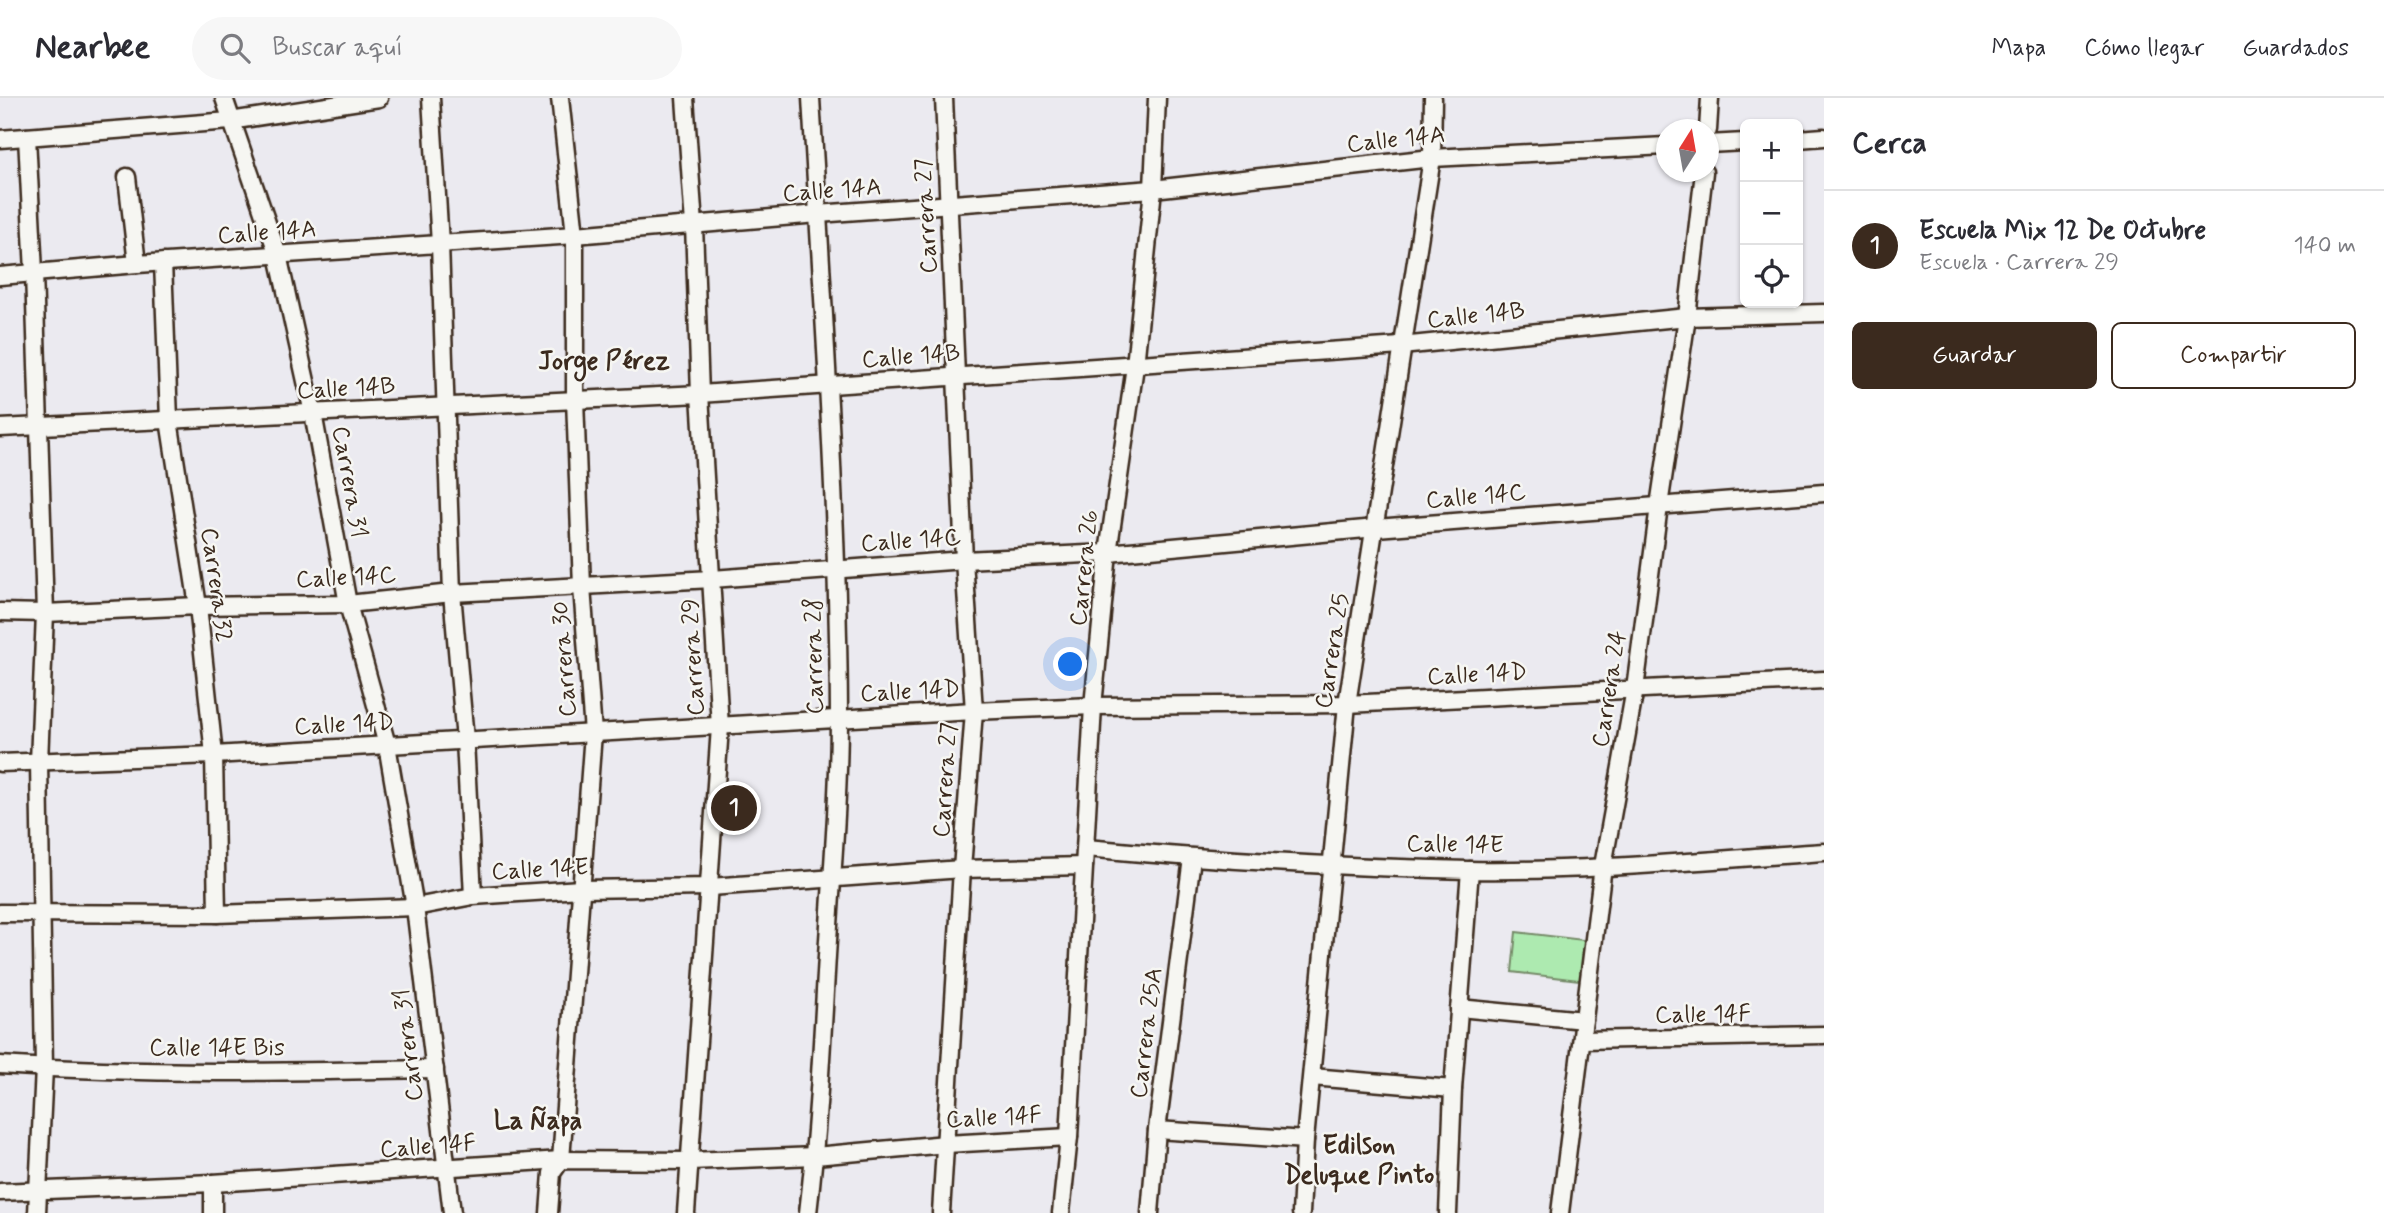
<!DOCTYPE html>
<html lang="es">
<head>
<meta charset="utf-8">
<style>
  body { margin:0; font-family:Mynerve,sans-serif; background:#f7f7f7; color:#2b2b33 }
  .controls { position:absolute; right:21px; top:21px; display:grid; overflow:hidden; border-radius:10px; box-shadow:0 2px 5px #0004 }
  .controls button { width:63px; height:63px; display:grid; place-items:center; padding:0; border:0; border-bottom:2px solid #e1e1e2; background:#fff; color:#2b2b33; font:35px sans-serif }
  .compass { position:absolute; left:1656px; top:21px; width:63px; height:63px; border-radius:50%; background:#fff; box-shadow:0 2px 5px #0004; rotate:11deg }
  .you { position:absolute; left:1071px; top:567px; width:24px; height:24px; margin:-18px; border:5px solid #fff; border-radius:50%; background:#1a73e8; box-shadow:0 0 0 10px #1a73e833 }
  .badge { display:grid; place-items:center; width:46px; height:46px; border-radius:50%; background:#3b2a1e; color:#fff; font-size:23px; font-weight:700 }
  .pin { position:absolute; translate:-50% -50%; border:4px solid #fff; box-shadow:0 2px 7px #0006 }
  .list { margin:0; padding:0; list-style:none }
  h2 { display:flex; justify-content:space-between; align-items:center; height:91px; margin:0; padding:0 28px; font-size:30px }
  h2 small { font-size:23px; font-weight:400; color:#7c7c81 }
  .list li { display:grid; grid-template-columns:46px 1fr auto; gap:21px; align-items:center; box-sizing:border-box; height:112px; padding:0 28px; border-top:2px solid #e1e1e2 }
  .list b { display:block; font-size:26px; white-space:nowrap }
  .list p { margin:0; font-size:23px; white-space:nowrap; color:#7c7c81 }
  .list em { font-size:23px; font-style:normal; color:#7c7c81 }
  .actions { display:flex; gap:14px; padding:21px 28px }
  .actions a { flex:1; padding:16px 0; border:2px solid #3b2a1e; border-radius:10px; text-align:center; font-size:24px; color:#3b2a1e }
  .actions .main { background:#3b2a1e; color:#fff }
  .icon { flex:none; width:38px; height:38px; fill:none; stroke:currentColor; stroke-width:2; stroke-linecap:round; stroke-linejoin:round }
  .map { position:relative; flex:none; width:1824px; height:1115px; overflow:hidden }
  header { display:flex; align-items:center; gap:42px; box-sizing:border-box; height:98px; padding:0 35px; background:#fff; border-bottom:2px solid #e1e1e2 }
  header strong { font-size:33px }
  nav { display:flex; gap:38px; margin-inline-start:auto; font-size:24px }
  .search { width:490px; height:63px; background:#f7f7f7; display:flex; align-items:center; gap:18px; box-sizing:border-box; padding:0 24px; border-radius:38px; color:#7c7c81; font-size:26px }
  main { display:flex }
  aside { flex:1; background:#fff }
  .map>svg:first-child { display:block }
  .green { fill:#adeab0; stroke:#748a67; stroke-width:2 }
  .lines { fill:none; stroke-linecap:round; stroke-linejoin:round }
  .minor-casing { stroke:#3b2a1e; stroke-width:21 }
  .minor { stroke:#f6f6f2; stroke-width:16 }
  .labels { text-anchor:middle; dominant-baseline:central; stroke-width:5; stroke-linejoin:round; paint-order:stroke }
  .street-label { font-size:24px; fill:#3b2a1e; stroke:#f6f6f2 }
  .neighbourhood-label { font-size:26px; font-weight:bold; fill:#3b2a1e; stroke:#f6f6f2 }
</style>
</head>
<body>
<header>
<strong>Nearbee</strong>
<div class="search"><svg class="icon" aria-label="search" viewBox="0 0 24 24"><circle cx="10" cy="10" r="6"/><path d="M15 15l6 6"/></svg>Buscar aquí</div>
<nav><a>Mapa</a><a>Cómo llegar</a><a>Guardados</a></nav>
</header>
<main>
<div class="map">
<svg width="1824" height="1115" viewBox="0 0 1824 1115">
  <rect width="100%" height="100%" fill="#ebeaf0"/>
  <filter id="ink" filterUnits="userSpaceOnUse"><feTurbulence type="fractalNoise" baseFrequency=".0143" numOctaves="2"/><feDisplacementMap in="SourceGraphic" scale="14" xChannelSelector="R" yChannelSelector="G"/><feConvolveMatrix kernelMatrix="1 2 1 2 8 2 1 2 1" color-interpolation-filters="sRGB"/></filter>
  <g filter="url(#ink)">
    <path class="green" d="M1516 834 1592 843 1587 883 1512 874Z"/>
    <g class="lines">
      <g class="minor-casing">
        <g id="minor">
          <path d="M224 0 278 157 313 315 348 506 387 647 415 809 452 1115"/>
          <path d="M431 0 440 146 452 495 465 642 473 798"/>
          <path d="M685 0 694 127 700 296 720 629 686 1115"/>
          <path d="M1708 32 1710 0"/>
          <path d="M27 39 34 174 45 515 39 664 44 970 37 1115"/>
          <path d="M0 41 230 23 379 0"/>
          <path d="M1798 41 1824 39"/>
          <path d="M1708 46 1745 44"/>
          <path d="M127 79 137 166"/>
          <path d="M163 164 169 322 198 508 214 657 217 816"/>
          <path d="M0 178 137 166 575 137 818 116 1153 91 1432 60 1666 48"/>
          <path d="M0 330 700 296 1401 248 1687 219 1824 215"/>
          <path d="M0 514 45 515 198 508 348 506 452 495 712 481 964 462 1108 455 1376 430 1824 395"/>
          <path d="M0 665 214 657 974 613 1093 608 1347 606 1824 582"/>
          <path d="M1086 750C1212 762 1340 769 1468 772 1586 774 1706 762 1824 754"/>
          <path d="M0 815 217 816 415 809 473 798 581 791 710 789 962 771 1084 768"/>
          <path d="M1459 910 1584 922"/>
          <path d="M1582 942 1824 937"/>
          <path d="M0 967C145 977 290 974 435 971"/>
          <path d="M1312 979 1453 991"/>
          <path d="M1157 1032 1305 1042"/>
          <path d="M213 1085V1115"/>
          <path d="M0 1094 213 1085 561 1062 690 1063 815 1058 946 1046 1069 1039"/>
          <path d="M549 1115 552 1075 561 1062 593 635 582 489 575 301V137L560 0"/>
          <path d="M808 1115C818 1030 822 944 827 858 832 778 839 697 839 617 838 411 823 205 811 0"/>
          <path d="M941 1115 962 771 974 613 964 462 944 0"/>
          <path d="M1061 1115 1069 1039 1093 608 1108 455 1135 268 1153 91 1157 0"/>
          <path d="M1150 1115 1157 1032 1192 760"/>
          <path d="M1301 1115 1305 1042 1347 606 1432 60 1433 0"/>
          <path d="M1448 1115 1453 991 1470 772"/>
          <path d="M1560 1115 1603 768 1635 591 1659 408 1687 219 1704 74"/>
        </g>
      </g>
      <use href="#minor" class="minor"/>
    </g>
  </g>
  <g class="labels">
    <g class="street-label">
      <text transform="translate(1396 42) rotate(-6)">Calle 14A</text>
      <text transform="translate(832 93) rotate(-4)">Calle 14A</text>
      <text transform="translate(927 118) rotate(-93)">Carrera 27</text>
      <text transform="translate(267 135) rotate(-4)">Calle 14A</text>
      <text transform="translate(1476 218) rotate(-6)">Calle 14B</text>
      <text transform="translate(911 259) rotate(-4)">Calle 14B</text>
      <text transform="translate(346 291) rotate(-3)">Calle 14B</text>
      <text transform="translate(349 384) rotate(80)">Carrera 31</text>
      <text transform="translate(1476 399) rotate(-5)">Calle 14C</text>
      <text transform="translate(911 443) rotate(-4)">Calle 14C</text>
      <text transform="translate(1085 470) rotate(-84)">Carrera 26</text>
      <text transform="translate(346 480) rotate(-3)">Calle 14C</text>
      <text transform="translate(216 487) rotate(82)">Carrera 32</text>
      <text transform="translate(1333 553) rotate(-81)">Carrera 25</text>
      <text transform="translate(815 558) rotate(-91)">Carrera 28</text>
      <text transform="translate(694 559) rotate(-93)">Carrera 29</text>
      <text transform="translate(565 561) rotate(-94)">Carrera 30</text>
      <text transform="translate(1477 577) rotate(-3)">Calle 14D</text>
      <text transform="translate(1610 591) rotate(-81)">Carrera 24</text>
      <text transform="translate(910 594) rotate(-3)">Calle 14D</text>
      <text transform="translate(344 627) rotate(-3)">Calle 14D</text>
      <text transform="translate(946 682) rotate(-86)">Carrera 27</text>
      <text transform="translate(1455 747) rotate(1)">Calle 14E</text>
      <text transform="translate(540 772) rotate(-3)">Calle 14E</text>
      <text transform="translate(1703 917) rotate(-1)">Calle 14F</text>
      <text transform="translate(1147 935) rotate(-83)">Carrera 25A</text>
      <text transform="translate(409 947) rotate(-97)">Carrera 31</text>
      <text x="217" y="950">Calle 14E Bis</text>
      <text transform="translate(994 1020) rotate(-3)">Calle 14F</text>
      <text transform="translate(428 1049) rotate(-4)">Calle 14F</text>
    </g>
    <g class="neighbourhood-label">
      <text x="604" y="264">Jorge Pérez</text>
      <text x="538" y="1024">La Ñapa</text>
      <text x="1359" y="1048">Edilson<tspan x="1359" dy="30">Deluque Pinto</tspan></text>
    </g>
  </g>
</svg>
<div class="controls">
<button>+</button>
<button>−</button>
<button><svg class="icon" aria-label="locate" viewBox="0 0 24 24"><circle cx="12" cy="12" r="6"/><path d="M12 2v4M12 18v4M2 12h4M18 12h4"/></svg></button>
</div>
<svg class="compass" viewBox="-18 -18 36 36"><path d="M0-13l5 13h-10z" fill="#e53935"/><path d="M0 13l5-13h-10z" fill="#7c7c81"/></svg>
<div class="you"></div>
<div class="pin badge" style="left:734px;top:710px">1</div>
</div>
<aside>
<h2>Cerca<small></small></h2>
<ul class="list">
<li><span class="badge">1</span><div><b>Escuela Mix 12 De Octubre</b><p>Escuela · Carrera 29</p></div><em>140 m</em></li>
</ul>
<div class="actions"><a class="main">Guardar</a><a>Compartir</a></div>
</aside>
</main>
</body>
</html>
